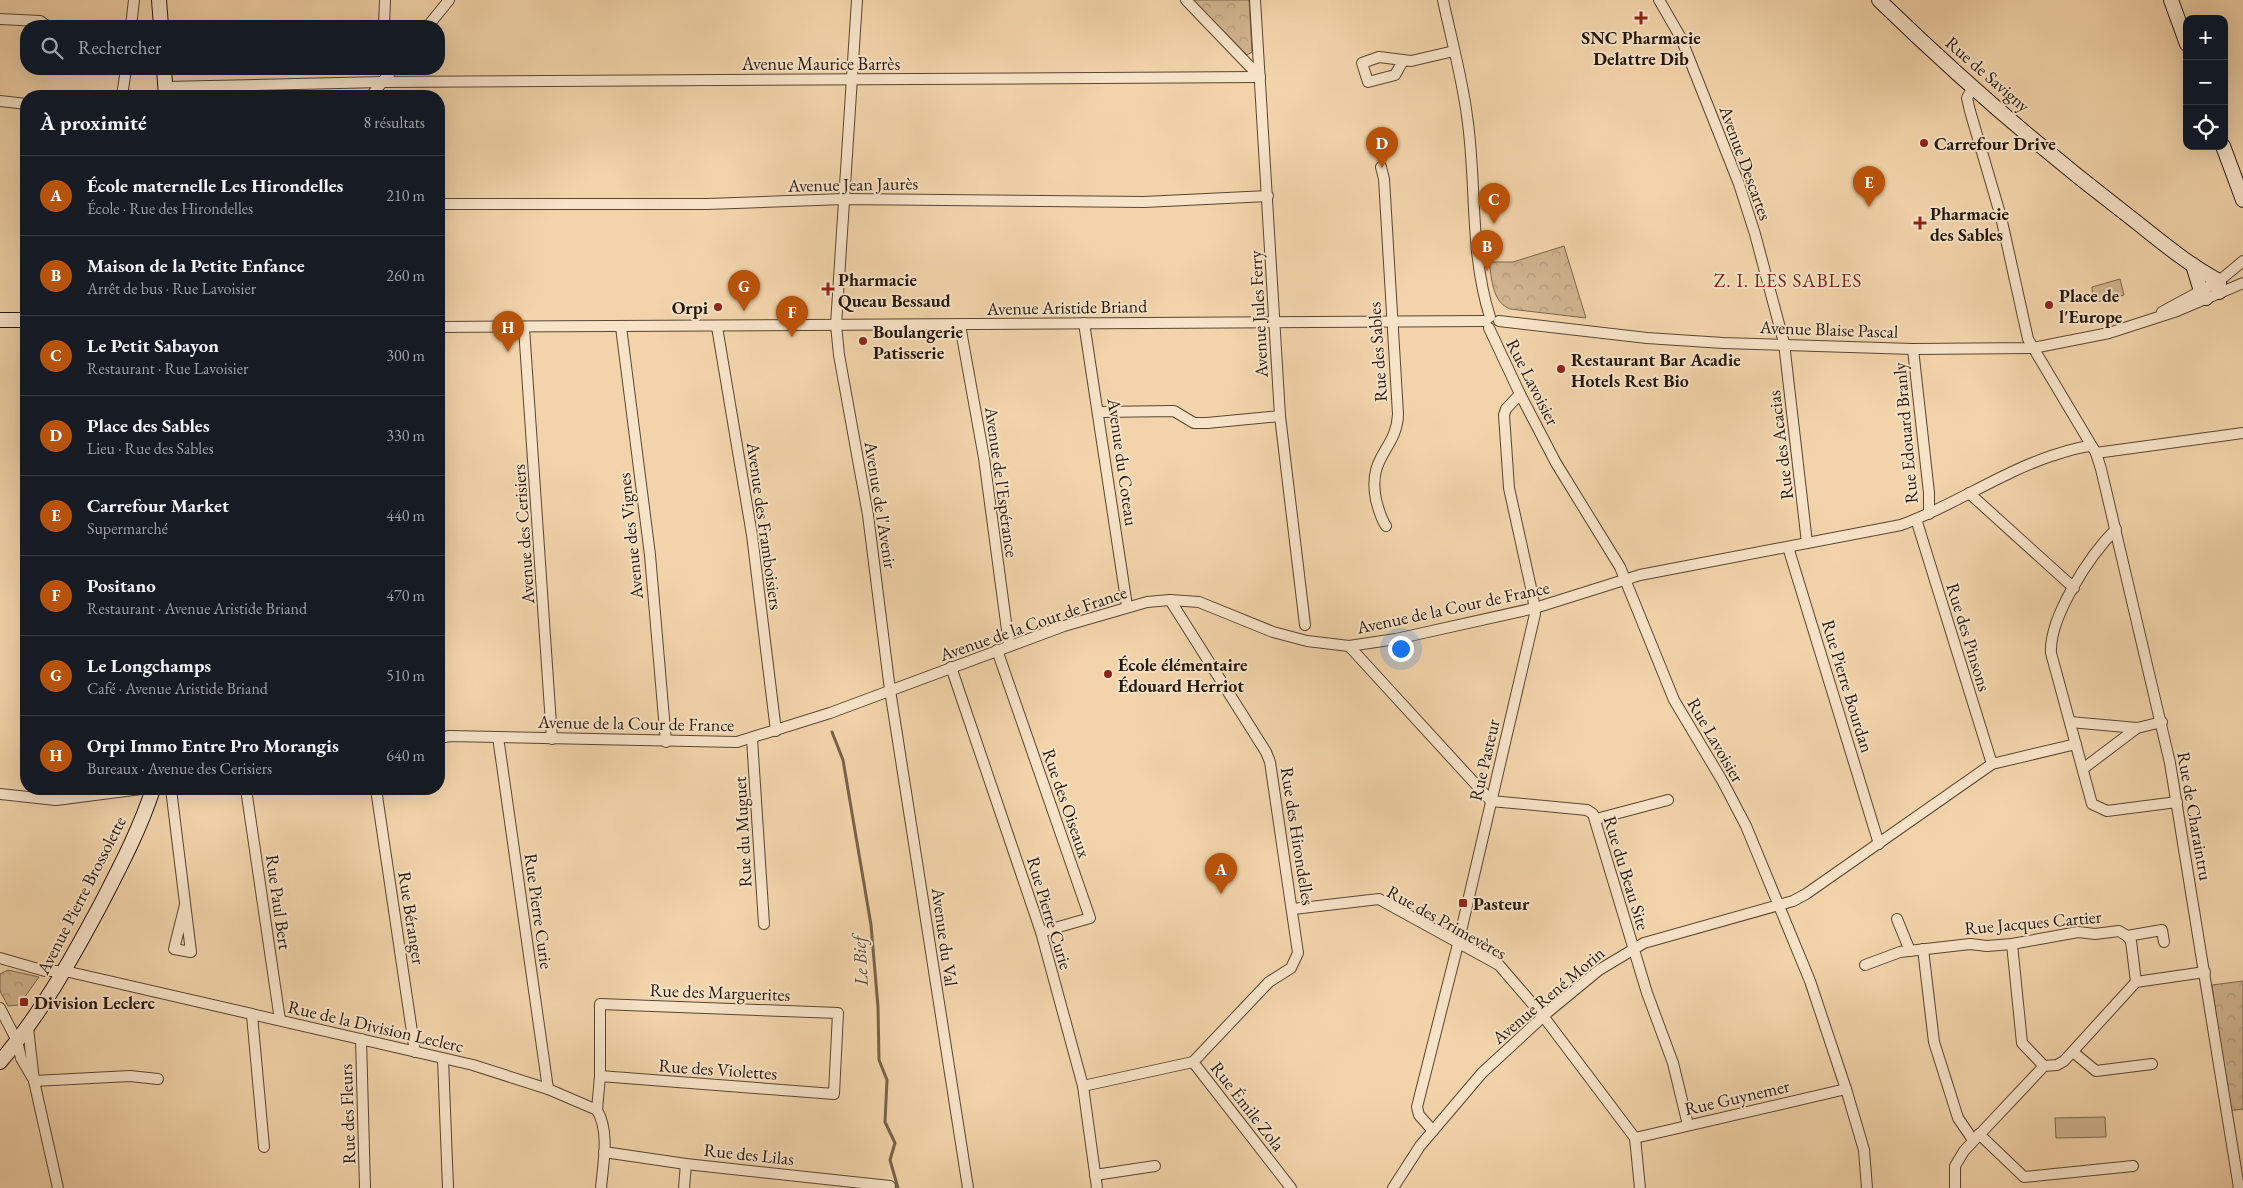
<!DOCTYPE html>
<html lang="fr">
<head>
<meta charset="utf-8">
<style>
  body { margin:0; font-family:"EB Garamond",serif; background:#20242c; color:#f1f3f6 }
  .controls { position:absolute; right:15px; top:15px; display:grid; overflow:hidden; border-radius:10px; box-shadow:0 5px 20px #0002 }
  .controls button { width:45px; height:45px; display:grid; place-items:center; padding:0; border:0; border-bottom:1px solid #363941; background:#171b24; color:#f1f3f6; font:25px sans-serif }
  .you { position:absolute; left:1400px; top:648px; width:18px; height:18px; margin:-12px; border:4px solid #fff; border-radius:50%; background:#1a73e8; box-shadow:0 0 0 8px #1a73e833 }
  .badge { display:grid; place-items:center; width:32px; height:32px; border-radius:50%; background:#b45309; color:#fff; font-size:16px; font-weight:700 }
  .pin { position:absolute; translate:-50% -41px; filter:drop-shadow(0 1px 2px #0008) }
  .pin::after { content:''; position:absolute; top:26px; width:18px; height:15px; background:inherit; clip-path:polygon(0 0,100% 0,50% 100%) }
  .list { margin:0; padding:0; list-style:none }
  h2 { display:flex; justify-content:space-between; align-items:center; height:65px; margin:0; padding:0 20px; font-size:21px }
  h2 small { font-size:16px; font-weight:400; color:#9ea1a6 }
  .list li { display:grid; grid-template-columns:32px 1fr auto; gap:15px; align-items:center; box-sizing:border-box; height:80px; padding:0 20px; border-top:1px solid #363941 }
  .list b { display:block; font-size:19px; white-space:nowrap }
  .list p { margin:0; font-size:16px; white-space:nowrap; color:#9ea1a6 }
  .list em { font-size:16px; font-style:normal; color:#9ea1a6 }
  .icon { flex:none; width:28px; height:28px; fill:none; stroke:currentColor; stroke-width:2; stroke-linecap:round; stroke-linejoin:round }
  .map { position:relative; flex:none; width:2243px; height:1188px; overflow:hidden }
  .search { position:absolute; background:#171b24; box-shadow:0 5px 20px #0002; left:20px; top:20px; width:425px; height:55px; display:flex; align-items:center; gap:12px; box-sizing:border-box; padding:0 18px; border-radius:20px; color:#9ea1a6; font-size:19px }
  .panel { position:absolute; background:#171b24; box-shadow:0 5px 20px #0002; left:20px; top:90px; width:425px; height:705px; border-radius:20px }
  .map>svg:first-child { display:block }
  .grass { fill:#d0b48f; stroke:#7a664c }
  .park { fill:url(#park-crowns); stroke:#7a664c }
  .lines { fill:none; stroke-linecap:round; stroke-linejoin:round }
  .stream { stroke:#77624a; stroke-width:3 }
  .street-casing { stroke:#584632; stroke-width:12 }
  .secondary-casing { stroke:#25170a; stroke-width:16 }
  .street { stroke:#f7e3c8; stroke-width:10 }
  .secondary { stroke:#f7e3c8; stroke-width:14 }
  .poi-dot { fill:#8f2418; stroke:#f7e3c8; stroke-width:2 }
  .labels { text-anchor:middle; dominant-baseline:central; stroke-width:4; stroke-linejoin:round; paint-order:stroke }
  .poi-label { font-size:18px; font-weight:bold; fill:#25170a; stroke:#f7e3c8; text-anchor:start }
  .street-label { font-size:18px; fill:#25170a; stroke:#f7e3c8 }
  .neighbourhood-label { font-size:19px; letter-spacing:1px; fill:#7a1f14; stroke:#f7e3c8 }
  .water-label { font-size:19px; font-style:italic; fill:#5b4934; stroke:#f7e3c8 }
</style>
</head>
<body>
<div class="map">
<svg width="2243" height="1188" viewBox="0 0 2243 1188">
  <defs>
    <pattern id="park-crowns" width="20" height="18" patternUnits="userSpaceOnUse" patternTransform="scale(1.25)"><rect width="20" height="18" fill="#d0b48f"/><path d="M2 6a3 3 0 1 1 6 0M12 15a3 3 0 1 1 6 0" fill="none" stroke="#b29a7a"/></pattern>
  </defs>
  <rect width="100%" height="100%" fill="#f3d4aa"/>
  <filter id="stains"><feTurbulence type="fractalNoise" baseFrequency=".004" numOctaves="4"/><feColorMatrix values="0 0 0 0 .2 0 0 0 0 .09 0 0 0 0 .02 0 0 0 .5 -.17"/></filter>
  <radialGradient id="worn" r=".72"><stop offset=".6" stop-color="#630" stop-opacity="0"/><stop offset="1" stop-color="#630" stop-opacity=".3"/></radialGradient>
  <g class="grass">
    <path d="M2120 279 2124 295 2093 303 2092 287Z"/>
    <path d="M2105 1117 2106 1137 2056 1138 2055 1118Z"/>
  </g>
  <g class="park">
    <path d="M1193 0H1249L1252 52 1247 55Z"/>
    <path d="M1564 246 1586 318 1510 309C1492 302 1492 279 1489 262H1513Z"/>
    <path d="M8 970 39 977 19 1005 8 1006 0 991V974Z"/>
    <path d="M2243 981V1109L2229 1111 2212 985Z"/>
  </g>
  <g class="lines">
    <path class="stream" d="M832 732 843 760 871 925 878 1007 879 1060 887 1080 885 1122 895 1143 890 1160 898 1188"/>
    <g class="street-casing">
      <g id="street">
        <path d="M857 0 836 325 839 355 868 515 890 690 968 1188"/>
        <path d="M1186 0 1260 77"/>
        <path d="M1255 0 1280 416 1305 625"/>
        <path d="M1443 0C1451 38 1462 77 1467 116 1477 182 1469 251 1490 317"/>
        <path d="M1659 0 1681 38 1739 184 1755 234 1784 343 1807 543"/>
        <path d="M0 19 40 21 47 26"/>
        <path d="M131 26 134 0"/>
        <path d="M384 26 385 0"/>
        <path d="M428 26 449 0"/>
        <path d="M1403 61 1395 75 1368 82 1362 63 1379 57 1411 61 1454 51"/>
        <path d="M166 87 382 82 1260 77"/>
        <path d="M1973 87 1967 98 1970 111 2001 217 2028 339 2096 453 2101 469 2170 763 2239 1188"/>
        <path d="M122 96 126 69"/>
        <path d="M371 96 393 69"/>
        <path d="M0 101 26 104"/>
        <path d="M1381 167 1384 179 1398 414C1397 450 1367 455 1376 500 1379 510 1380 517 1386 526"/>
        <path d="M439 204H707L844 199 1144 202 1268 196"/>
        <path d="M2162 312 2219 281 2243 261"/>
        <path d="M1499 321 1647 338 1723 343 1913 349 2033 348 2109 333 2177 311 2243 283"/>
        <path d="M1084 323 1127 606"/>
        <path d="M960 325 984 458 1009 645"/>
        <path d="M439 327 1486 321"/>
        <path d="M621 327 650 555 666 742"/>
        <path d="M717 327 752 535 776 731"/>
        <path d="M524 328 552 739"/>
        <path d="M1489 328 1520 394 1556 463 1620 567 1674 700 1723 782 1746 826 1810 981 1846 1089 1864 1150 1867 1188"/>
        <path d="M1913 349 1929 493V514"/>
        <path d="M1099 412 1174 411 1194 423H1207L1280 416"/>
        <path d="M2096 453 2243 433"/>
        <path d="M1969 493 2074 588"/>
        <path d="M1916 519 1992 764"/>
        <path d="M2116 529C2090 555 2049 617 2051 653L2092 804 2107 811 2177 802"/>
        <path d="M1788 547 1879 844"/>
        <path d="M1170 600 1266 752 1270 762 1298 953 1291 968 1269 982 1193 1062"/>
        <path d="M1349 646 1491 801 1587 810 1593 814 1647 993 1673 1063 1688 1125"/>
        <path d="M997 650 1090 918 1041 932"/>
        <path d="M951 667 1041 932 1083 1086 1097 1188"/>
        <path d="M2070 722 2137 728 2162 722"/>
        <path d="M498 737 548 1089"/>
        <path d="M439 738 450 736 737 742 830 713 1064 626 1147 602 1170 600 1199 602 1273 632 1307 641 1349 646 1396 639 1535 608 1640 575 1901 525C1953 506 1998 474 2051 456 2064 452 2077 447 2091 446"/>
        <path d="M752 739 764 924"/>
        <path d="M2084 768 2137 728"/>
        <path d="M171 789 191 952 174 949 185 905"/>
        <path d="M246 789 280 1020"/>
        <path d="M376 789 415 1052"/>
        <path d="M0 794 56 800 141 789"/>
        <path d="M56 800 57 789"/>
        <path d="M1596 819 1668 800"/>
        <path d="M1293 909 1379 899 1499 965 1543 1016 1635 1138 1640 1188"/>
        <path d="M1897 919 1910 951"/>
        <path d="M2127 936 2162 930 2164 942"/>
        <path d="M2012 944 2022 1043 2044 1066"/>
        <path d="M1923 949 1934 1042 1958 1118 1973 1140"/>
        <path d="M0 958 45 971H65L473 1065 548 1089 597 1110C610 1132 603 1164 601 1188"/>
        <path d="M1865 965 1900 952 1970 944 1987 946 2012 944 2078 932 2095 934 2119 931 2127 936 2131 941 2136 982"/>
        <path d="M0 1008 17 1041 21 1058 32 1077"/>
        <path d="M252 1015 264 1147"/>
        <path d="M28 1028 34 1081 58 1188"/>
        <path d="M361 1039 365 1188"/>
        <path d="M2073 1052 2096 1071 2152 1064"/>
        <path d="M443 1059 448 1188"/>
        <path d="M1193 1062 1291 1188"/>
        <path d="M34 1081 130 1076 158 1079"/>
        <path d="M1083 1086 1193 1062"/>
        <path d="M597 1110 600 1076V1004L838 1013 834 1094 600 1076"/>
        <path d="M1433 1131 1419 1115 1417 1107 1458 944 1535 614 1533 597 1509 488 1504 415 1506 409 1520 394"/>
        <path d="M1979 1134 2024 1177 2133 1166"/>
        <path d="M1635 1138 1846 1089"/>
        <path d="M604 1152 686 1164 890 1186"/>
        <path d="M1095 1175 1155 1166"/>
        <path d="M684 1188 686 1164"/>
        <path d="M1393 1188 1420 1146 1482 1073 1548 1012 1599 970 1644 943 1793 901 1806 894 1992 764 2076 744"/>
        <path d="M1955 1188V1166L1964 1151 2044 1066 2057 1065 2064 1061 2136 982 2205 972"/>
      </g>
    </g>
    <g class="secondary-casing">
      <g id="secondary">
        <path d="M159 0 161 26"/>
        <path d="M1879 0C1957 76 2040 148 2126 214 2156 237 2185 263 2219 281V292"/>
        <path d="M2171 0 2187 44"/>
        <path d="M164 69 166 96"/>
        <path d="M2223 146 2243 200"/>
        <path d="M2193 265 2201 291 2206 298"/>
        <path d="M0 320H26"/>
        <path d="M0 1062C41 1014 71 960 101 904 120 867 140 829 153 789"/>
      </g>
    </g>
    <use href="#street" class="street"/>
    <use href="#secondary" class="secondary"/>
  </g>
  <g class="poi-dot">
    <path d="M1638.5 10.5h5v5h5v5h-5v5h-5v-5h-5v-5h5z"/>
    <circle cx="1924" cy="143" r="5"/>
    <path d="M1917.5 215.5h5v5h5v5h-5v5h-5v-5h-5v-5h5z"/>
    <path d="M825.5 281.5h5v5h5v5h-5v5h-5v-5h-5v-5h5z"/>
    <circle cx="2049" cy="305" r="5"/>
    <circle cx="718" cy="307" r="5"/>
    <circle cx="863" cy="341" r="5"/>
    <circle cx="1561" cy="369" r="5"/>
    <circle cx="1108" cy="674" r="5"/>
    <rect x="1458" y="898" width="10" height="10" rx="2.5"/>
    <rect x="19" y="997" width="10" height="10" rx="2.5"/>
  </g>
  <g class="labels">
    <g class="poi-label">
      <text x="1641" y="37" text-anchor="middle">SNC Pharmacie<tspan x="1641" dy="21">Delattre Dib</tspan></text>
      <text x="1934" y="143">Carrefour Drive</text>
      <text x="1930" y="213">Pharmacie<tspan x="1930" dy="21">des Sables</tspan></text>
      <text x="838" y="279">Pharmacie<tspan x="838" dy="21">Queau Bessaud</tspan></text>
      <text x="2059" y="295">Place de<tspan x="2059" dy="21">l'Europe</tspan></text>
      <text x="708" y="307" text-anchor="end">Orpi</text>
      <text x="873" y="331">Boulangerie<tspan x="873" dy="21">Patisserie</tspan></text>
      <text x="1571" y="359">Restaurant Bar Acadie<tspan x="1571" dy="21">Hotels Rest Bio</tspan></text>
      <text x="1118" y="664">École élémentaire<tspan x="1118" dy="21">Édouard Herriot</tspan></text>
      <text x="1473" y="903">Pasteur</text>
      <text x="34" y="1002">Division Leclerc</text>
    </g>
    <g class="street-label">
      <text x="821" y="63">Avenue Maurice Barrès</text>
      <text transform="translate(1988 74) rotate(41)">Rue de Savigny</text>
      <text transform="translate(1746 163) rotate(70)">Avenue Descartes</text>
      <text transform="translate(853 184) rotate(-1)">Avenue Jean Jaurès</text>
      <text transform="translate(1067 307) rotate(-1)">Avenue Aristide Briand</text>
      <text transform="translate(1258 314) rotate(-93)">Avenue Jules Ferry</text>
      <text transform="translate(1829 329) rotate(2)">Avenue Blaise Pascal</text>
      <text transform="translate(1377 352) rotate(-94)">Rue des Sables</text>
      <text transform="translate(1533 382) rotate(63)">Rue Lavoisier</text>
      <text transform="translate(1905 433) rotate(-95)">Rue Edouard Branly</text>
      <text transform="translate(1780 445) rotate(-97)">Rue des Acacias</text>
      <text transform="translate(1123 462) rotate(82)">Avenue du Coteau</text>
      <text transform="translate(1002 482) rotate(82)">Avenue de l'Espérance</text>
      <text transform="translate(881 505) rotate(81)">Avenue de l'Avenir</text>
      <text transform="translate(765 526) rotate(82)">Avenue des Framboisiers</text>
      <text transform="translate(523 534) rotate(-94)">Avenue des Cerisiers</text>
      <text transform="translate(630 536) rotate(-96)">Avenue des Vignes</text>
      <text transform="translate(1453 607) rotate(-12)">Avenue de la Cour de France</text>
      <text transform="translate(1033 623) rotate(-19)">Avenue de la Cour de France</text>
      <text transform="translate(1969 637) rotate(73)">Rue des Pinsons</text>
      <text transform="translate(1848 686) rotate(73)">Rue Pierre Bourdan</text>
      <text transform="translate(636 723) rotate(1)">Avenue de la Cour de France</text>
      <text transform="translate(1716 740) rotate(60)">Rue Lavoisier</text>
      <text transform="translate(1484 760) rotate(-77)">Rue Pasteur</text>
      <text transform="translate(1067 803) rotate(71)">Rue des Oiseaux</text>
      <text transform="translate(2195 816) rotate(80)">Rue de Charaintru</text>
      <text transform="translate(742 832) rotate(-93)">Rue du Muguet</text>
      <text transform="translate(1298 836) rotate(81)">Rue des Hirondelles</text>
      <text transform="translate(1627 873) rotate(73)">Rue du Beau Site</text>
      <text transform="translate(81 895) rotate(-63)">Avenue Pierre Brossolette</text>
      <text transform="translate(279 902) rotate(82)">Rue Paul Bert</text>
      <text transform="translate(539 911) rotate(82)">Rue Pierre Curie</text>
      <text transform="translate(1050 913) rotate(73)">Rue Pierre Curie</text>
      <text transform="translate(412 918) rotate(81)">Rue Béranger</text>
      <text transform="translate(1447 922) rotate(29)">Rue des Primevères</text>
      <text transform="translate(2033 922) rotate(-5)">Rue Jacques Cartier</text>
      <text transform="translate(945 937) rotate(82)">Avenue du Val</text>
      <text transform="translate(720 992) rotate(2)">Rue des Marguerites</text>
      <text transform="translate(1548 995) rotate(-40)">Avenue René Morin</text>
      <text transform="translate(376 1026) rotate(13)">Rue de la Division Leclerc</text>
      <text transform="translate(718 1069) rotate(4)">Rue des Violettes</text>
      <text transform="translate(1737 1097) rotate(-13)">Rue Guynemer</text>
      <text transform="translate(1248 1106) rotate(52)">Rue Émile Zola</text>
      <text transform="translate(347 1114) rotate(-92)">Rue des Fleurs</text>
      <text transform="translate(749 1154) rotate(6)">Rue des Lilas</text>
    </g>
    <g class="neighbourhood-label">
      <text x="1788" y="280">Z. I. LES SABLES</text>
    </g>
    <g class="water-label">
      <text transform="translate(860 961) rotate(-93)">Le Bief</text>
    </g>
  </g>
  <rect width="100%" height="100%" filter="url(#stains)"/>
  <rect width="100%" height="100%" fill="url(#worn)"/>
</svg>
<div class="controls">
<button>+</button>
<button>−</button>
<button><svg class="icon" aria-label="locate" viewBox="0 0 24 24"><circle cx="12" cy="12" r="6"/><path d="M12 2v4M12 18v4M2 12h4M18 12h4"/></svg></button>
</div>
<div class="you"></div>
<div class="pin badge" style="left:1221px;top:894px">A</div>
<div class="pin badge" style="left:1487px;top:271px">B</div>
<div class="pin badge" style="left:1494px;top:224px">C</div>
<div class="pin badge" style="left:1382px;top:168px">D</div>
<div class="pin badge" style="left:1869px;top:207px">E</div>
<div class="pin badge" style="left:792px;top:337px">F</div>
<div class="pin badge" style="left:744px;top:311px">G</div>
<div class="pin badge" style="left:508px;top:352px">H</div>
<div class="search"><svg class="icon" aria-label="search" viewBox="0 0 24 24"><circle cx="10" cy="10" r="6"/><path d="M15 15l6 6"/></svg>Rechercher</div>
<section class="panel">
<h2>À proximité<small>8 résultats</small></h2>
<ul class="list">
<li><span class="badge">A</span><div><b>École maternelle Les Hirondelles</b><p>École · Rue des Hirondelles</p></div><em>210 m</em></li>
<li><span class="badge">B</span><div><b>Maison de la Petite Enfance</b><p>Arrêt de bus · Rue Lavoisier</p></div><em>260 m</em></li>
<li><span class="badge">C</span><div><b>Le Petit Sabayon</b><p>Restaurant · Rue Lavoisier</p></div><em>300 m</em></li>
<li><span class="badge">D</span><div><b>Place des Sables</b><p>Lieu · Rue des Sables</p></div><em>330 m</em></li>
<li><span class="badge">E</span><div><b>Carrefour Market</b><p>Supermarché</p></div><em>440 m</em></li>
<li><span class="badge">F</span><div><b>Positano</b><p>Restaurant · Avenue Aristide Briand</p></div><em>470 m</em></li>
<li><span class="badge">G</span><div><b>Le Longchamps</b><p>Café · Avenue Aristide Briand</p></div><em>510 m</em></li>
<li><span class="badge">H</span><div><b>Orpi Immo Entre Pro Morangis</b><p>Bureaux · Avenue des Cerisiers</p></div><em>640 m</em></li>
</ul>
</section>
</div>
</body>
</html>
